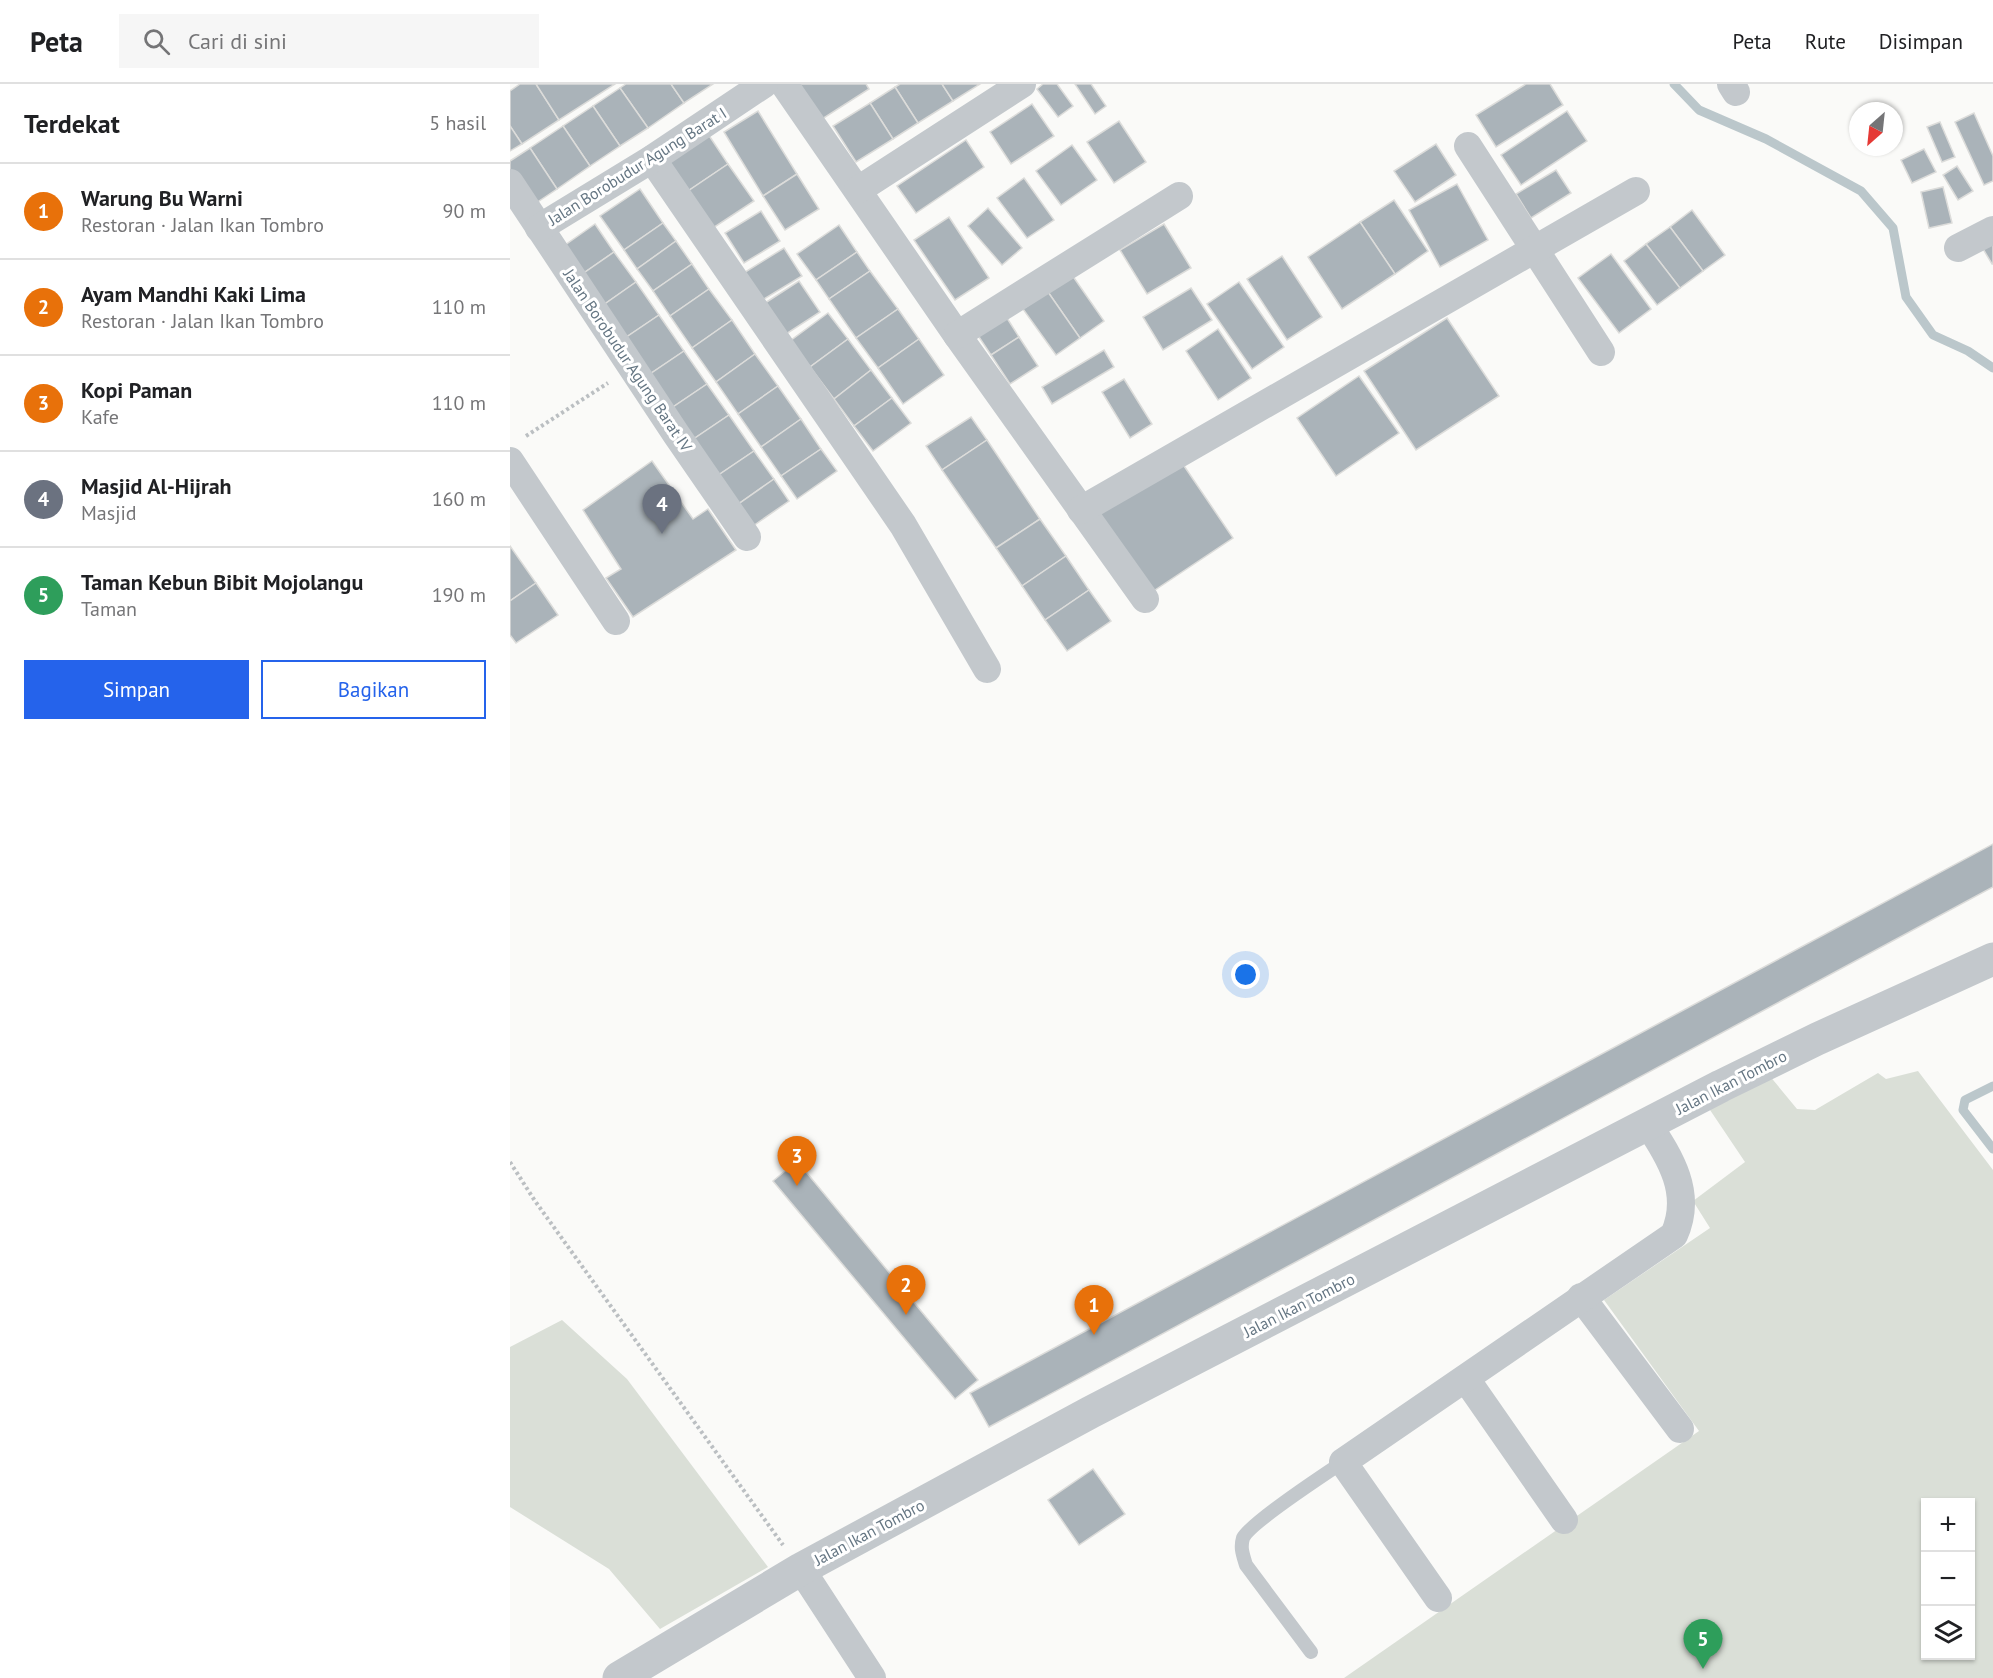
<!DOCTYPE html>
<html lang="id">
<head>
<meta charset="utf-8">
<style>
  body { margin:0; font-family:"PT Sans",sans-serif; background:#f6f6f6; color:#202124 }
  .controls { position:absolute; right:18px; bottom:18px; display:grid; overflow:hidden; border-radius:0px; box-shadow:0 2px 4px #0004 }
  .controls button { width:54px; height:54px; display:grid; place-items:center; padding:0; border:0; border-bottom:2px solid #e0e0e0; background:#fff; color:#202124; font:30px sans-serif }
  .compass { position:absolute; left:1339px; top:18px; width:54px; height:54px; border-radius:50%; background:#fff; box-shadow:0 2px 4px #0004; rotate:207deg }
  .you { position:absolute; left:736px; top:891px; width:21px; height:21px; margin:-15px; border:4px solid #fff; border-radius:50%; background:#1a73e8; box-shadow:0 0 0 9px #1a73e833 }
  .badge { display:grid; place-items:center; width:39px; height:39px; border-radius:50%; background:#2563eb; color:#fff; font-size:20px; font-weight:700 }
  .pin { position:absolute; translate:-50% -50px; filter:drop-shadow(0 2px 3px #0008) }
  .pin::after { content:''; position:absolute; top:32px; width:21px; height:18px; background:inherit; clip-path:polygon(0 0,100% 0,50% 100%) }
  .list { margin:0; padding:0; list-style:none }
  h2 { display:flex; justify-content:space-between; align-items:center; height:78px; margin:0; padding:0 24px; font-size:26px }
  h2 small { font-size:20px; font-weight:400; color:#757577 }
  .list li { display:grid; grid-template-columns:39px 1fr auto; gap:18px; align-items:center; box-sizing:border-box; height:96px; padding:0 24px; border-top:2px solid #e0e0e0 }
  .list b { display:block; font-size:22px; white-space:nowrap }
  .list p { margin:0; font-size:20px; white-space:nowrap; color:#757577 }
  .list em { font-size:20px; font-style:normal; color:#757577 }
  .actions { display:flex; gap:12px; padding:18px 24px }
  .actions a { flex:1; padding:14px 0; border:2px solid #2563eb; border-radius:0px; text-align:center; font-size:21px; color:#2563eb }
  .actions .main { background:#2563eb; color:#fff }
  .icon { flex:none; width:33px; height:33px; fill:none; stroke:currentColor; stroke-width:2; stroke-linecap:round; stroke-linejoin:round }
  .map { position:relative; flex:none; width:1483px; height:1594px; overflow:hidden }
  header { display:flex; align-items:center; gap:36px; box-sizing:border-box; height:84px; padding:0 30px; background:#fff; border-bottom:2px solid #e0e0e0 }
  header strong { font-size:28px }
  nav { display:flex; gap:33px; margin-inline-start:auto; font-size:21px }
  .search { width:420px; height:54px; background:#f6f6f6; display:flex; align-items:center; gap:15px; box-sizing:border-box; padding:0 21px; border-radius:0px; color:#757577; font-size:22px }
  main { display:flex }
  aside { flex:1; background:#fff }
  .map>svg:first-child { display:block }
  .green { fill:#dadfd7; fill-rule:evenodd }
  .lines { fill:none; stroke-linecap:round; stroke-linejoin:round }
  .stream { stroke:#bbc7cb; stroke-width:9 }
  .building { fill:#aab3b9; stroke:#dcdcda; stroke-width:1.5 }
  .path { stroke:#bbbfc2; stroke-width:4; stroke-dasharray:3 3; stroke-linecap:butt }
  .service { stroke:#c3c8cc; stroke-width:14 }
  .minor { stroke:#c3c8cc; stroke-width:28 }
  .tertiary { stroke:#c3c8cc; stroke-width:33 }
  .labels { text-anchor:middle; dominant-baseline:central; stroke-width:6; stroke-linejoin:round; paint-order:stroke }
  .street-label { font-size:16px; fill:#657683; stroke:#fff }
</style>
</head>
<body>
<header>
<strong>Peta</strong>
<div class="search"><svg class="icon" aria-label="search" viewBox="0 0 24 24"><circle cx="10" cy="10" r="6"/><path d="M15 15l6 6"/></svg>Cari di sini</div>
<nav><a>Peta</a><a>Rute</a><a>Disimpan</a></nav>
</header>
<main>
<aside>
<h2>Terdekat<small>5 hasil</small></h2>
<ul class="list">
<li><span class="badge" style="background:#e8710a">1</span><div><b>Warung Bu Warni</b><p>Restoran · Jalan Ikan Tombro</p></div><em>90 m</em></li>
<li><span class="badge" style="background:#e8710a">2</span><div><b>Ayam Mandhi Kaki Lima</b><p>Restoran · Jalan Ikan Tombro</p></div><em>110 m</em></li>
<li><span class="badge" style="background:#e8710a">3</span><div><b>Kopi Paman</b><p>Kafe</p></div><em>110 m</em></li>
<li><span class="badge" style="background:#6b7280">4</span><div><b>Masjid Al-Hijrah</b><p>Masjid</p></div><em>160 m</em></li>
<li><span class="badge" style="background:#2e9e5b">5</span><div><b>Taman Kebun Bibit Mojolangu</b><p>Taman</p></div><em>190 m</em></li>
</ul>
<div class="actions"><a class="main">Simpan</a><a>Bagikan</a></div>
</aside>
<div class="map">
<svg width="1483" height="1594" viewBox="0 0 1483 1594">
  <rect width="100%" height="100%" fill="#fafaf8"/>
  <g class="green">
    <path d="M1408 987 1483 1086V1594H834L1189 1347 1094 1216 1200 1144 1183 1117 1235 1078 1198 1023 1259 991 1287 1025 1305 1026 1368 989 1376 995ZM1416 1418H1460V1572H1416Z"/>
    <path d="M52 1236 117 1295 258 1483 150 1545 99 1485 0 1423V1263Z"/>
  </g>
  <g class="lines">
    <g class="stream">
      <path d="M1164 0 1189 26 1256 55 1351 107 1383 144 1396 213 1423 251 1458 267 1483 284"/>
      <path d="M1483 1002 1455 1016 1453 1026 1483 1065"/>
    </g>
  </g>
  <g class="building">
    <path d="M10 0H26L49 36 12 60 0 42V7Z"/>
    <path d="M26 0H105L49 36Z"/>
    <path d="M116 0H161L174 19 138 44 110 4Z"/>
    <path d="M161 0H203L174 19Z"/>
    <path d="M286 0H356L359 5 309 37Z"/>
    <path d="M390 0H432L443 17 408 39 385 3Z"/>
    <path d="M432 0H470L443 17Z"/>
    <path d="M533 0H547L563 22 548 33 527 5Z"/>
    <path d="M565 0H581L596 22 585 30Z"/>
    <path d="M1016 0H1040L1053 21 986 63 966 31Z"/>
    <path d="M385 3 408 39 383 55 360 19Z"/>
    <path d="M110 4 138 44 110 62 83 22Z"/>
    <path d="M360 19 383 55 346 78 323 42Z"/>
    <path d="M522 20 544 52 501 80 480 48Z"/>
    <path d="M83 22 110 62 80 82 53 42Z"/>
    <path d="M248 27 287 90 253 112 214 48Z"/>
    <path d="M1057 27 1077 57 1011 101 991 71Z"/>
    <path d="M1464 29 1483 72V97L1474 101 1445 38Z"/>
    <path d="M609 37 636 78 604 99 577 58Z"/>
    <path d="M1430 38 1445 73 1432 78 1417 43Z"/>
    <path d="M0 42 12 60 0 67Z"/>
    <path d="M53 42 80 82 47 105 20 64Z"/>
    <path d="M196 47 218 80 178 107 156 74Z"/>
    <path d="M456 56 474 83 406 129 387 102Z"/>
    <path d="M926 60 946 91 905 118 884 87Z"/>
    <path d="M562 61 587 96 551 121 526 87Z"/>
    <path d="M20 64 47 105 23 121 0 87V77Z"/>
    <path d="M1414 65 1426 88 1402 99 1391 76Z"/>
    <path d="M218 80 244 117 203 144 178 107Z"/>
    <path d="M1447 82 1463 107 1448 116 1433 91Z"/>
    <path d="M1046 86 1061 109 1021 134 1006 110Z"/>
    <path d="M287 90 309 125 275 146 253 112Z"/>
    <path d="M514 94 544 136 517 154 487 114Z"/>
    <path d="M947 100 978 156 930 183 899 126Z"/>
    <path d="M1433 103 1442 139 1419 144 1411 108Z"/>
    <path d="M130 105 153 139 114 166 90 132Z"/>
    <path d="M884 116 918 167 885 190 850 138Z"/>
    <path d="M478 124 512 164 492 181 458 142Z"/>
    <path d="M1182 126 1215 171 1193 187 1160 143Z"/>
    <path d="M251 127 270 157 234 179 215 149Z"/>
    <path d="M439 133 479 194 445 216 404 156Z"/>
    <path d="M850 138 885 190 832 225 798 173Z"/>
    <path d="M153 139 166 157 127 185 114 166Z"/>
    <path d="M85 140 104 168 68 193 48 166Z"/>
    <path d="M654 140 681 184 637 210 610 166Z"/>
    <path d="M329 141 347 168 306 196 287 170Z"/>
    <path d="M1160 143 1193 187 1170 204 1136 160Z"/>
    <path d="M1483 150V180H1482L1469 158Z"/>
    <path d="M166 157 182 180 143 207 127 185Z"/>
    <path d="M1136 160 1170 204 1147 221 1114 177Z"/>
    <path d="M274 164 292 192 249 218 232 190Z"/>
    <path d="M104 168 126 198 89 224 68 193Z"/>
    <path d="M347 168 360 187 319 215 306 196Z"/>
    <path d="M1101 170 1141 225 1109 249 1068 194Z"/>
    <path d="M772 172 812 233 777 256 737 195Z"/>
    <path d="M182 180 199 205 160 232 143 207Z"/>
    <path d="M360 187 388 225 346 254 319 215Z"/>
    <path d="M562 191 594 237 570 254 538 208Z"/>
    <path d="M289 197 310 228 273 252 252 221Z"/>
    <path d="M126 198 149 231 112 256 89 224Z"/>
    <path d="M729 198 774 263 742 285 697 220Z"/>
    <path d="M681 204 702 236 653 266 633 233Z"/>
    <path d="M199 205 222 236 182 264 160 232Z"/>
    <path d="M538 208 570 254 546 271 513 225Z"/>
    <path d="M388 225 409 255 368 284 346 254Z"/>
    <path d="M318 229 338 255 300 283 280 257Z"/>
    <path d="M149 231 174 267 137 292 112 256Z"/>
    <path d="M495 231 509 253 481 271 467 250Z"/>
    <path d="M937 234 989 312 906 366 854 287Z"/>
    <path d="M222 236 245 270 206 298 182 264Z"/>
    <path d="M708 245 741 294 708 316 676 267Z"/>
    <path d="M509 253 528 282 500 300 481 271Z"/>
    <path d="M338 255 361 286 324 315 300 283Z"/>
    <path d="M409 255 434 291 393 320 368 284Z"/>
    <path d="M594 266 604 283 542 320 532 303Z"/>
    <path d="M174 267 197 300 160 325 137 292Z"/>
    <path d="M245 270 268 302 228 330 206 298Z"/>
    <path d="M361 286 382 314 344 342 324 315Z"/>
    <path d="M849 292 889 349 826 392 787 334Z"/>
    <path d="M614 295 642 340 620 354 592 308Z"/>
    <path d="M197 300 219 331 182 356 160 325Z"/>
    <path d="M268 302 291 335 251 363 228 330Z"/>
    <path d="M382 314 401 339 363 367 344 342Z"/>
    <path d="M219 331 244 367 207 392 182 356Z"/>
    <path d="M461 333 477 356 432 386 416 362Z"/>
    <path d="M291 335 311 365 271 392 251 363Z"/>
    <path d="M477 356 530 435 486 464 432 386Z"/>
    <path d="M311 365 327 387 287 415 271 392Z"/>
    <path d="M244 367 264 395 227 421 207 392Z"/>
    <path d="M670 376 723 454 642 508 589 429Z"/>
    <path d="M142 377 183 435 198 425 226 466 123 533 96 494 111 485 73 426Z"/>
    <path d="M264 395 279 417 243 442 227 421Z"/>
    <path d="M530 435 556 472 512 502 486 464Z"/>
    <path d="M0 462 26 499 0 517Z"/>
    <path d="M556 472 579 506 535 536 512 502Z"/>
    <path d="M26 499 48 531 6 559 0 551V517Z"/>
    <path d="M579 506 601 537 557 567 535 536Z"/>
    <path d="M1483 760V803L479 1343 460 1309Z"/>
    <path d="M287 1077 468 1296 445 1315 263 1097Z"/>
    <path d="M583 1385 615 1430 569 1461 538 1416Z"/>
  </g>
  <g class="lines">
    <g class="path">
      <path d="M16 352 98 299"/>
      <path d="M0 1078 25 1117 273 1461"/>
    </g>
    <path class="service" d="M801 1568 736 1481C733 1471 730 1464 733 1454 740 1439 815 1390 833 1378"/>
    <g class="minor">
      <path d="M274 0 447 251 635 515"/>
      <path d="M1221 0 1226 8"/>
      <path d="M958 62 1091 268"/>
      <path d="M142 75 393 441 477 585"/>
      <path d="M0 99 166 350 237 453"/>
      <path d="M348 106 512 0"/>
      <path d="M29 144 142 75 254 0"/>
      <path d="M1448 164 1483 146"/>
      <path d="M447 251 669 112"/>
      <path d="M0 377 106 537"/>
      <path d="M571 426 1126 107"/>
      <path d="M1071 1213 1170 1345"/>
      <path d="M956 1295 1054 1436"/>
      <path d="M291 1485 362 1594"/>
      <path d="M928 1514 833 1378 1164 1151C1183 1109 1160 1074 1138 1040"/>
    </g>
    <path class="tertiary" d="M109 1594 291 1485 581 1328 1211 1002 1307 955 1483 875"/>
  </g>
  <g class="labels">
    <g class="street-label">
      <text transform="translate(127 82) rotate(-32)">Jalan Borobudur Agung Barat I</text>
      <text transform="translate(118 276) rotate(56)">Jalan Borobudur Agung Barat IV</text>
      <text transform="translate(1221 998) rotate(-27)">Jalan Ikan Tombro</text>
      <text transform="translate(789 1221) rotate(-27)">Jalan Ikan Tombro</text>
      <text transform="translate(359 1448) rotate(-28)">Jalan Ikan Tombro</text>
    </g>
  </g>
</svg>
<div class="controls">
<button>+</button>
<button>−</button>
<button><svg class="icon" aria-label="layers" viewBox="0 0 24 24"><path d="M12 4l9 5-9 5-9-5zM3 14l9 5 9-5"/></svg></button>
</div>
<svg class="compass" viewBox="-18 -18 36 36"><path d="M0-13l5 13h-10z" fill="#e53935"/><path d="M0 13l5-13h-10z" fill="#757577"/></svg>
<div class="you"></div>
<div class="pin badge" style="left:584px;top:1251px;background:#e8710a">1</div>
<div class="pin badge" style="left:396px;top:1231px;background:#e8710a">2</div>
<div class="pin badge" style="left:287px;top:1102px;background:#e8710a">3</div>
<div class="pin badge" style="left:152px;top:450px;background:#6b7280">4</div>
<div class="pin badge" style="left:1193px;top:1585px;background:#2e9e5b">5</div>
</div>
</main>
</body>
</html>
